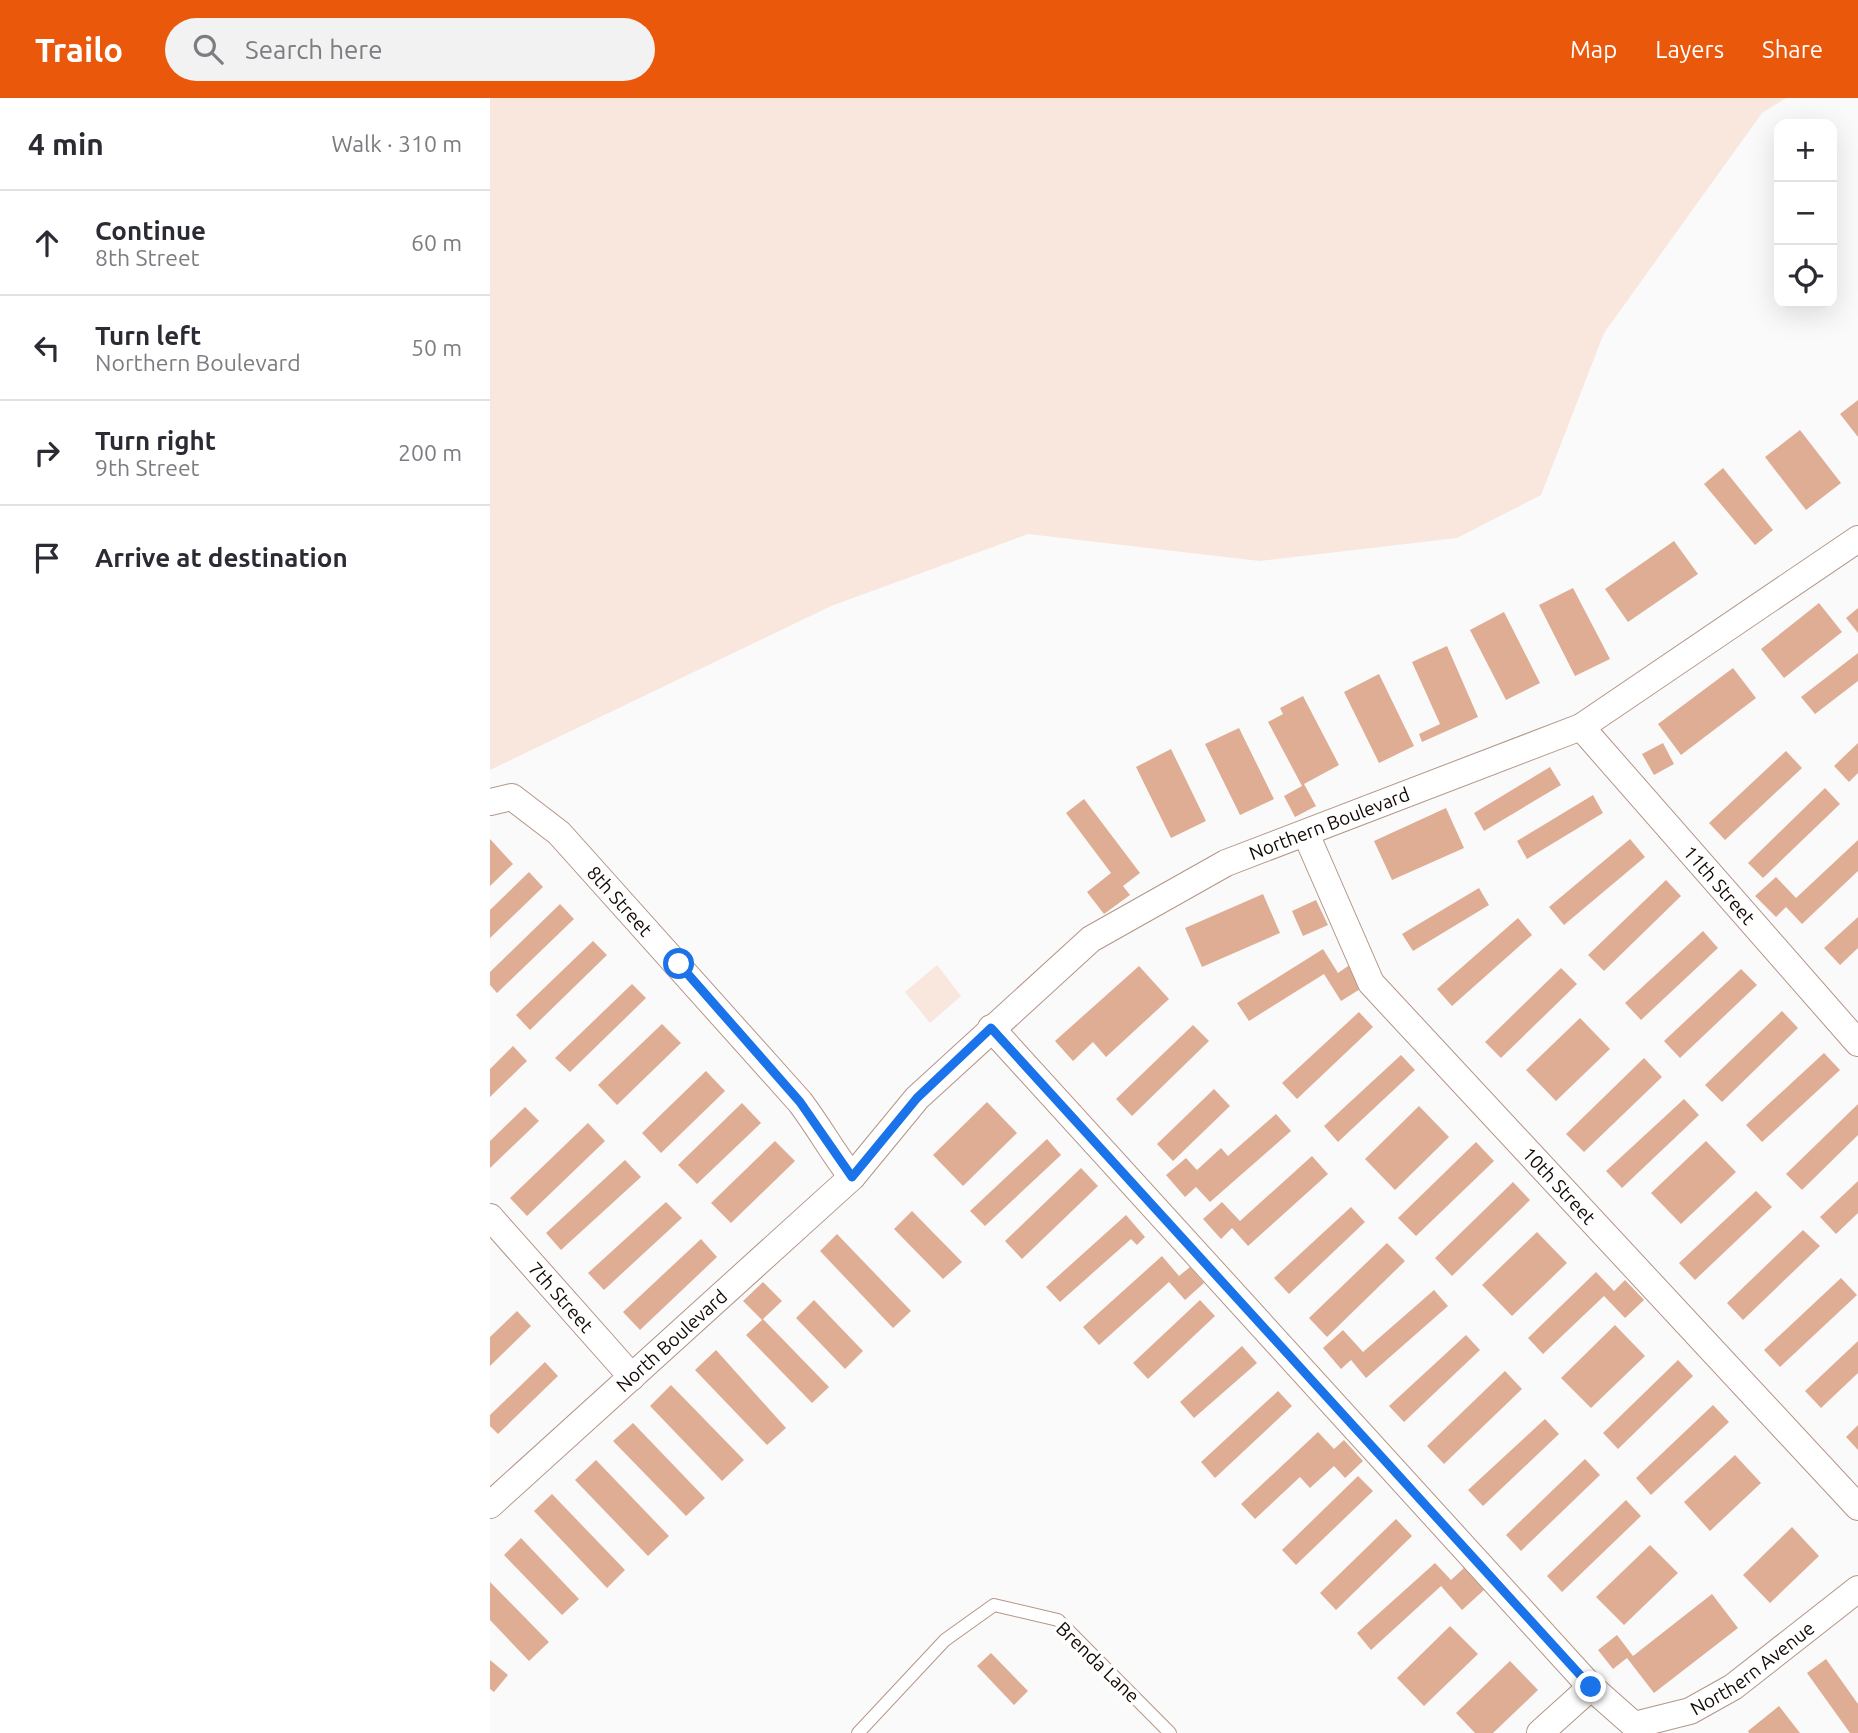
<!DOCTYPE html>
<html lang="en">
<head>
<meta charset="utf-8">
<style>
  body { margin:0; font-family:Ubuntu,sans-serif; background:#f2f2f3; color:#2b2b33 }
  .controls { position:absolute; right:21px; top:21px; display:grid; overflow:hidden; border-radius:14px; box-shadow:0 7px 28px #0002 }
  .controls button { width:63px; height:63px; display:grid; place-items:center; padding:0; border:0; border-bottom:2px solid #e1e1e2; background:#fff; color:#2b2b33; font:35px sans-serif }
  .stop { position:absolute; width:21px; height:21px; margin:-16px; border:5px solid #1a73e8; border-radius:50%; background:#fff }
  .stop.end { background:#1a73e8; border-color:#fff; box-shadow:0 2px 7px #0008 }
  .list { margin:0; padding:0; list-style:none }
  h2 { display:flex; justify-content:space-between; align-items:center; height:91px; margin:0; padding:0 28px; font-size:30px }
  h2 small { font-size:23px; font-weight:400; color:#7c7c81 }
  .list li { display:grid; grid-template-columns:46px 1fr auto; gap:21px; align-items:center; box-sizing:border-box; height:105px; padding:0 28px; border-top:2px solid #e1e1e2 }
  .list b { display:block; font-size:26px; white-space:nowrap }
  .list p { margin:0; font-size:23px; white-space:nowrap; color:#7c7c81 }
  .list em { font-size:23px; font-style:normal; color:#7c7c81 }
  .icon { flex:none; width:38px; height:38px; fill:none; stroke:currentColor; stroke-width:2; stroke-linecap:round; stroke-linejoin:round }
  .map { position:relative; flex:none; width:1368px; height:1635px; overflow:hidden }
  header { display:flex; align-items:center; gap:42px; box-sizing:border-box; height:98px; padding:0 35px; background:#ea580c; color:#fff }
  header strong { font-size:33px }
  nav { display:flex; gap:38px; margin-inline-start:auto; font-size:24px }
  .search { width:490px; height:63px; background:#f2f2f3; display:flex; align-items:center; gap:18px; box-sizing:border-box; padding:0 24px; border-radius:38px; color:#7c7c81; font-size:26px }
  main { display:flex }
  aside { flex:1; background:#fff }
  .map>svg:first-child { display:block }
  .green { fill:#f9e6dd }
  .building { fill:#dfad94 }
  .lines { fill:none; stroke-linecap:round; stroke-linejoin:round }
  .service-casing { stroke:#b49686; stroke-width:14 }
  .minor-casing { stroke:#b49686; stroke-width:28 }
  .service { stroke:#fff; stroke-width:12 }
  .minor { stroke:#fff; stroke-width:26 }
  .route { stroke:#1a73e8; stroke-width:9 }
  .labels { text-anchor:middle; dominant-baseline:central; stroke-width:7; stroke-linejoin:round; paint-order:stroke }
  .street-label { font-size:19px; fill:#130904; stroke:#fff }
</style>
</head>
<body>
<header>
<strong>Trailo</strong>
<div class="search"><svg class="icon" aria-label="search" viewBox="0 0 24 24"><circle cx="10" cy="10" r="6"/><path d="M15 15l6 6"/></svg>Search here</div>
<nav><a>Map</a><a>Layers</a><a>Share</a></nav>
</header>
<main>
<aside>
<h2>4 min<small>Walk · 310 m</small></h2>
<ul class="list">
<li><svg class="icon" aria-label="ahead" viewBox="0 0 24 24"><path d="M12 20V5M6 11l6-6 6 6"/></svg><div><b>Continue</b><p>8th Street</p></div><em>60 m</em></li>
<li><svg class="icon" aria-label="left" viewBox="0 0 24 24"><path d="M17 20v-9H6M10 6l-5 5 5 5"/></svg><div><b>Turn left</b><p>Northern Boulevard</p></div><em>50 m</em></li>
<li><svg class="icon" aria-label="right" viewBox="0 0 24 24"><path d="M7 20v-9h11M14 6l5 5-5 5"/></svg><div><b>Turn right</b><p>9th Street</p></div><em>200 m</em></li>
<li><svg class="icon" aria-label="arrive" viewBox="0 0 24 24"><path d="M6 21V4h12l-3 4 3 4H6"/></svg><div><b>Arrive at destination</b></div></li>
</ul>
</aside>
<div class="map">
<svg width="1368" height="1635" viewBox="0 0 1368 1635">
  <rect width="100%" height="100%" fill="#fafafa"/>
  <g class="green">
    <path d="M0 0H1296L1272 15 1114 235 1051 397 967 440 770 463 538 436 341 508 0 672Z"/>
    <path d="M447 867 471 898 440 925 415 894Z"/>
  </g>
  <g class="building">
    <path d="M1368 302V339L1350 316Z"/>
    <path d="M1310 332 1351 385 1316 412 1275 359Z"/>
    <path d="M1233 370 1283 432 1265 447 1214 386Z"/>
    <path d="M1184 443 1208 476 1138 524 1115 491Z"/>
    <path d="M1083 490 1120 561 1085 578 1049 507Z"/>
    <path d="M1329 505 1352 534 1294 580 1271 551Z"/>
    <path d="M1368 510V535L1356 520Z"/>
    <path d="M1014 514 1050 585 1016 602 980 532Z"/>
    <path d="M957 548 988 619 932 644 929 636 950 626 922 564Z"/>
    <path d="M1368 555V583L1325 616 1311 599Z"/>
    <path d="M1243 570 1266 600 1191 657 1168 626Z"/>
    <path d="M889 576 924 648 889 665 854 594Z"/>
    <path d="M813 598 849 667 814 686 826 708 805 719 794 698 812 688 778 624 793 616 790 610Z"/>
    <path d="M749 630 784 701 750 717 715 646Z"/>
    <path d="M1173 645 1184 666 1164 677 1152 656Z"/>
    <path d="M1368 645V675L1359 684 1344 668Z"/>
    <path d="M681 651 716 723 681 740 646 669Z"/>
    <path d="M1296 653 1312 670 1235 742 1219 725Z"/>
    <path d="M1060 669 1071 687 994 733 984 715Z"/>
    <path d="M1335 690 1350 706 1273 780 1258 765Z"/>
    <path d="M1103 697 1113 715 1037 761 1027 743Z"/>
    <path d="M594 701 650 775 633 788 640 797 614 816 597 794 621 775 576 715Z"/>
    <path d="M956 710 974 750 902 782 884 743Z"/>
    <path d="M0 741 23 766 0 788Z"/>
    <path d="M1140 741 1155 759 1074 827 1059 809Z"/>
    <path d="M1368 742V773L1312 826 1296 809 1286 819 1265 798 1286 779 1306 800Z"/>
    <path d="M39 774 53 789 0 840V812Z"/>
    <path d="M1176 782 1191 798 1114 873 1098 857Z"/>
    <path d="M989 790 999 807 923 853 912 836Z"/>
    <path d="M773 796 790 835 712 869 695 830Z"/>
    <path d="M826 802 838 827 813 838 802 813Z"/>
    <path d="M70 806 84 821 7 895 0 887V874Z"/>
    <path d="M1368 819V850L1350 867 1334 850Z"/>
    <path d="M1028 820 1042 837 962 908 947 891Z"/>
    <path d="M1213 833 1228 850 1151 922 1135 905Z"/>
    <path d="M103 843 117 857 40 932 26 917Z"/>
    <path d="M833 851 848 875 861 866 875 888 851 903 834 876 759 923 747 905Z"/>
    <path d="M649 868 679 901 616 959 603 944 583 963 565 943Z"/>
    <path d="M1071 870 1087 886 1011 960 995 944Z"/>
    <path d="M1251 871 1267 887 1190 960 1174 943Z"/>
    <path d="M142 886 156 900 80 974 65 960Z"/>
    <path d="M1292 913 1308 930 1232 1004 1215 987Z"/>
    <path d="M869 914 883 929 807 1001 792 985Z"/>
    <path d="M1090 920 1120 951 1066 1003 1036 972Z"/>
    <path d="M172 926 191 945 127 1007 108 987Z"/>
    <path d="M703 927 719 943 642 1018 626 1001Z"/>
    <path d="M23 948 37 963 0 999V971Z"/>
    <path d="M1334 955 1350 972 1272 1044 1256 1027Z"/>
    <path d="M911 957 925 972 848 1044 834 1028Z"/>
    <path d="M1154 960 1172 979 1094 1054 1076 1036Z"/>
    <path d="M216 973 235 993 171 1055 152 1035Z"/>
    <path d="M724 991 740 1008 683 1063 667 1046Z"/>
    <path d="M1194 1001 1209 1017 1132 1090 1116 1073Z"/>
    <path d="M497 1004 527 1035 473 1088 443 1057Z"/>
    <path d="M252 1005 271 1025 207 1086 188 1067Z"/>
    <path d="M1368 1006V1037L1312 1092 1296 1076Z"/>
    <path d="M929 1008 959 1039 905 1092 875 1061Z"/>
    <path d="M35 1009 49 1023 0 1070V1043Z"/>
    <path d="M786 1016 801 1033 720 1104 706 1089 695 1099 676 1077 696 1060 707 1072 731 1050 738 1058Z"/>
    <path d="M98 1025 115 1043 37 1118 20 1100Z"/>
    <path d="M557 1041 571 1057 495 1128 480 1113Z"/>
    <path d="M285 1043 305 1063 241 1125 221 1105Z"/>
    <path d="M1216 1043 1246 1074 1191 1126 1161 1095Z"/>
    <path d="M986 1044 1004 1063 926 1138 908 1120Z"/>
    <path d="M822 1058 838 1076 758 1148 742 1130 731 1141 713 1121 732 1104 750 1123Z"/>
    <path d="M135 1062 151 1079 71 1152 56 1135Z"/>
    <path d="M591 1070 608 1088 532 1161 515 1143Z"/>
    <path d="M1368 1083V1115L1346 1136 1330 1119Z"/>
    <path d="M1023 1084 1040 1102 962 1178 945 1160Z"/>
    <path d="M1266 1093 1282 1109 1205 1182 1189 1165Z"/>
    <path d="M176 1104 192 1120 114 1192 98 1175Z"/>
    <path d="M861 1109 875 1124 799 1196 784 1180Z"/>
    <path d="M422 1113 472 1164 453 1181 404 1131Z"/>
    <path d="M636 1117 655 1139 647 1147 641 1141 570 1204 556 1189Z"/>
    <path d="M1313 1132 1330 1148 1253 1222 1237 1205Z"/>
    <path d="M1047 1134 1077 1165 1022 1218 992 1187Z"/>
    <path d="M347 1136 421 1213 403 1230 330 1153Z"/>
    <path d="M211 1141 227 1159 150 1232 133 1214Z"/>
    <path d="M897 1145 915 1163 837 1239 819 1220Z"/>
    <path d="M672 1158 689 1178 700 1169 714 1185 695 1202 679 1184 609 1247 593 1229Z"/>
    <path d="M1106 1174 1124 1193 1135 1182 1154 1202 1135 1220 1114 1198 1053 1256 1038 1240Z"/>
    <path d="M1351 1180 1367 1197 1290 1269 1274 1252Z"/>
    <path d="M273 1184 292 1203 273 1221 339 1289 322 1305 256 1237 272 1222 253 1203Z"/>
    <path d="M944 1192 958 1208 876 1280 861 1262 851 1271 833 1250 853 1232 873 1254Z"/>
    <path d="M324 1202 373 1253 355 1271 306 1220Z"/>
    <path d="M710 1202 725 1218 658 1281 643 1265Z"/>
    <path d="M27 1213 41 1228 0 1268V1239Z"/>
    <path d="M1125 1227 1155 1258 1101 1310 1071 1280Z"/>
    <path d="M976 1237 990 1252 914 1324 899 1308Z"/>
    <path d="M1368 1243V1275L1331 1310 1315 1293Z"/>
    <path d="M752 1248 767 1265 704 1320 690 1304Z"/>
    <path d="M226 1252 296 1330 277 1347 205 1272Z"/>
    <path d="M1188 1262 1203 1278 1128 1351 1113 1335Z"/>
    <path d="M55 1264 68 1278 8 1336 0 1328V1317Z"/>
    <path d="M1015 1273 1032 1291 954 1366 937 1348Z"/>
    <path d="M181 1287 254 1362 232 1383 160 1308Z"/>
    <path d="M788 1293 802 1308 725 1380 711 1364Z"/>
    <path d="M1223 1307 1239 1324 1161 1397 1146 1380Z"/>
    <path d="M1055 1321 1069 1336 993 1408 978 1392Z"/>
    <path d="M143 1325 215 1400 196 1418 123 1343Z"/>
    <path d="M1368 1327V1352L1356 1339Z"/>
    <path d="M828 1334 844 1351 854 1342 873 1363 855 1380 844 1368 820 1390 810 1379 765 1421 751 1406Z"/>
    <path d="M1245 1357 1271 1385 1220 1433 1194 1404Z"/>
    <path d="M1095 1361 1110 1377 1031 1453 1016 1437Z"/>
    <path d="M106 1362 179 1438 158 1458 85 1382Z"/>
    <path d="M868 1378 883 1393 806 1467 792 1452Z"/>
    <path d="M62 1396 135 1472 117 1490 44 1413Z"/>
    <path d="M1136 1402 1151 1418 1072 1494 1057 1478Z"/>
    <path d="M906 1421 922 1438 846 1512 830 1495Z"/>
    <path d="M1302 1429 1329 1458 1280 1505 1253 1477Z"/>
    <path d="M31 1440 89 1501 72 1517 14 1457Z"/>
    <path d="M1160 1447 1188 1475 1134 1527 1106 1499Z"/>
    <path d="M945 1465 961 1482 974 1470 994 1492 972 1512 951 1488 881 1552 867 1535Z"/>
    <path d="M0 1484 59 1544 39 1563 0 1522Z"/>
    <path d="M1222 1496 1248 1530 1164 1595 1137 1560 1123 1571 1108 1552 1127 1537 1143 1558Z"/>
    <path d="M960 1528 988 1556 934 1608 907 1580Z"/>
    <path d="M501 1555 538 1593 524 1607 487 1568Z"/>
    <path d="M1336 1561 1368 1606V1635H1360L1317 1575Z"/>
    <path d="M0 1562 18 1577 4 1594 0 1591Z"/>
    <path d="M1020 1563 1048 1592 1003 1635H985L966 1615Z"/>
    <path d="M1289 1608 1310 1635H1259L1258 1633Z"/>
  </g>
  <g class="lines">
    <g class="service-casing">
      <path id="service" d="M368 1635 455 1542 504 1507 568 1522 680 1635"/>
    </g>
    <g class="minor-casing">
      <g id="minor">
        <path id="s1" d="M1091 629 1368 945"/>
        <path id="s2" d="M0 704 22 699 69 735 310 1004C329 1029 343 1055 362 1079"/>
        <path id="s3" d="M816 736 881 885 1368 1409"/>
        <path id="s4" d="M501 930 1101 1589 1144 1627 1200 1613 1243 1589 1368 1491"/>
        <path id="s5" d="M0 1119 142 1279"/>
        <path id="s6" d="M0 1407 362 1079 427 1000 601 841 736 765 1091 629 1368 441"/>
        <path d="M1050 1635 1101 1589"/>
      </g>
    </g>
    <use href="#service" class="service"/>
    <use href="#minor" class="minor"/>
  </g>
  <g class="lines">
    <path class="route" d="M189 866 310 1004 362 1079 427 1000 501 930 1101 1589"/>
  </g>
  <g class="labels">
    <g class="street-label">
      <text stroke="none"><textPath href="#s6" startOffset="1092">Northern Boulevard</textPath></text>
      <text stroke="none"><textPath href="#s1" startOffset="210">11th Street</textPath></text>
      <text stroke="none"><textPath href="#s2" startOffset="173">8th Street</textPath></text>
      <text stroke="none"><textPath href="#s3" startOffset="439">10th Street</textPath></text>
      <text stroke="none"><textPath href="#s5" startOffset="107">7th Street</textPath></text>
      <text stroke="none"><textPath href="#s6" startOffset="245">North Boulevard</textPath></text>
      <text transform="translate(608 1564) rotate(44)">Brenda Lane</text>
      <text stroke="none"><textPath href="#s4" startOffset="1082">Northern Avenue</textPath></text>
    </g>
  </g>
</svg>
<div class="controls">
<button>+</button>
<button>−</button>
<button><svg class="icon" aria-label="locate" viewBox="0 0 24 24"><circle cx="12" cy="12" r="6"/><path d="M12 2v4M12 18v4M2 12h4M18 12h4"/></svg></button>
</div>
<div class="stop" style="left:189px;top:866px"></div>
<div class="stop end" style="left:1101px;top:1589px"></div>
</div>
</main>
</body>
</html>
